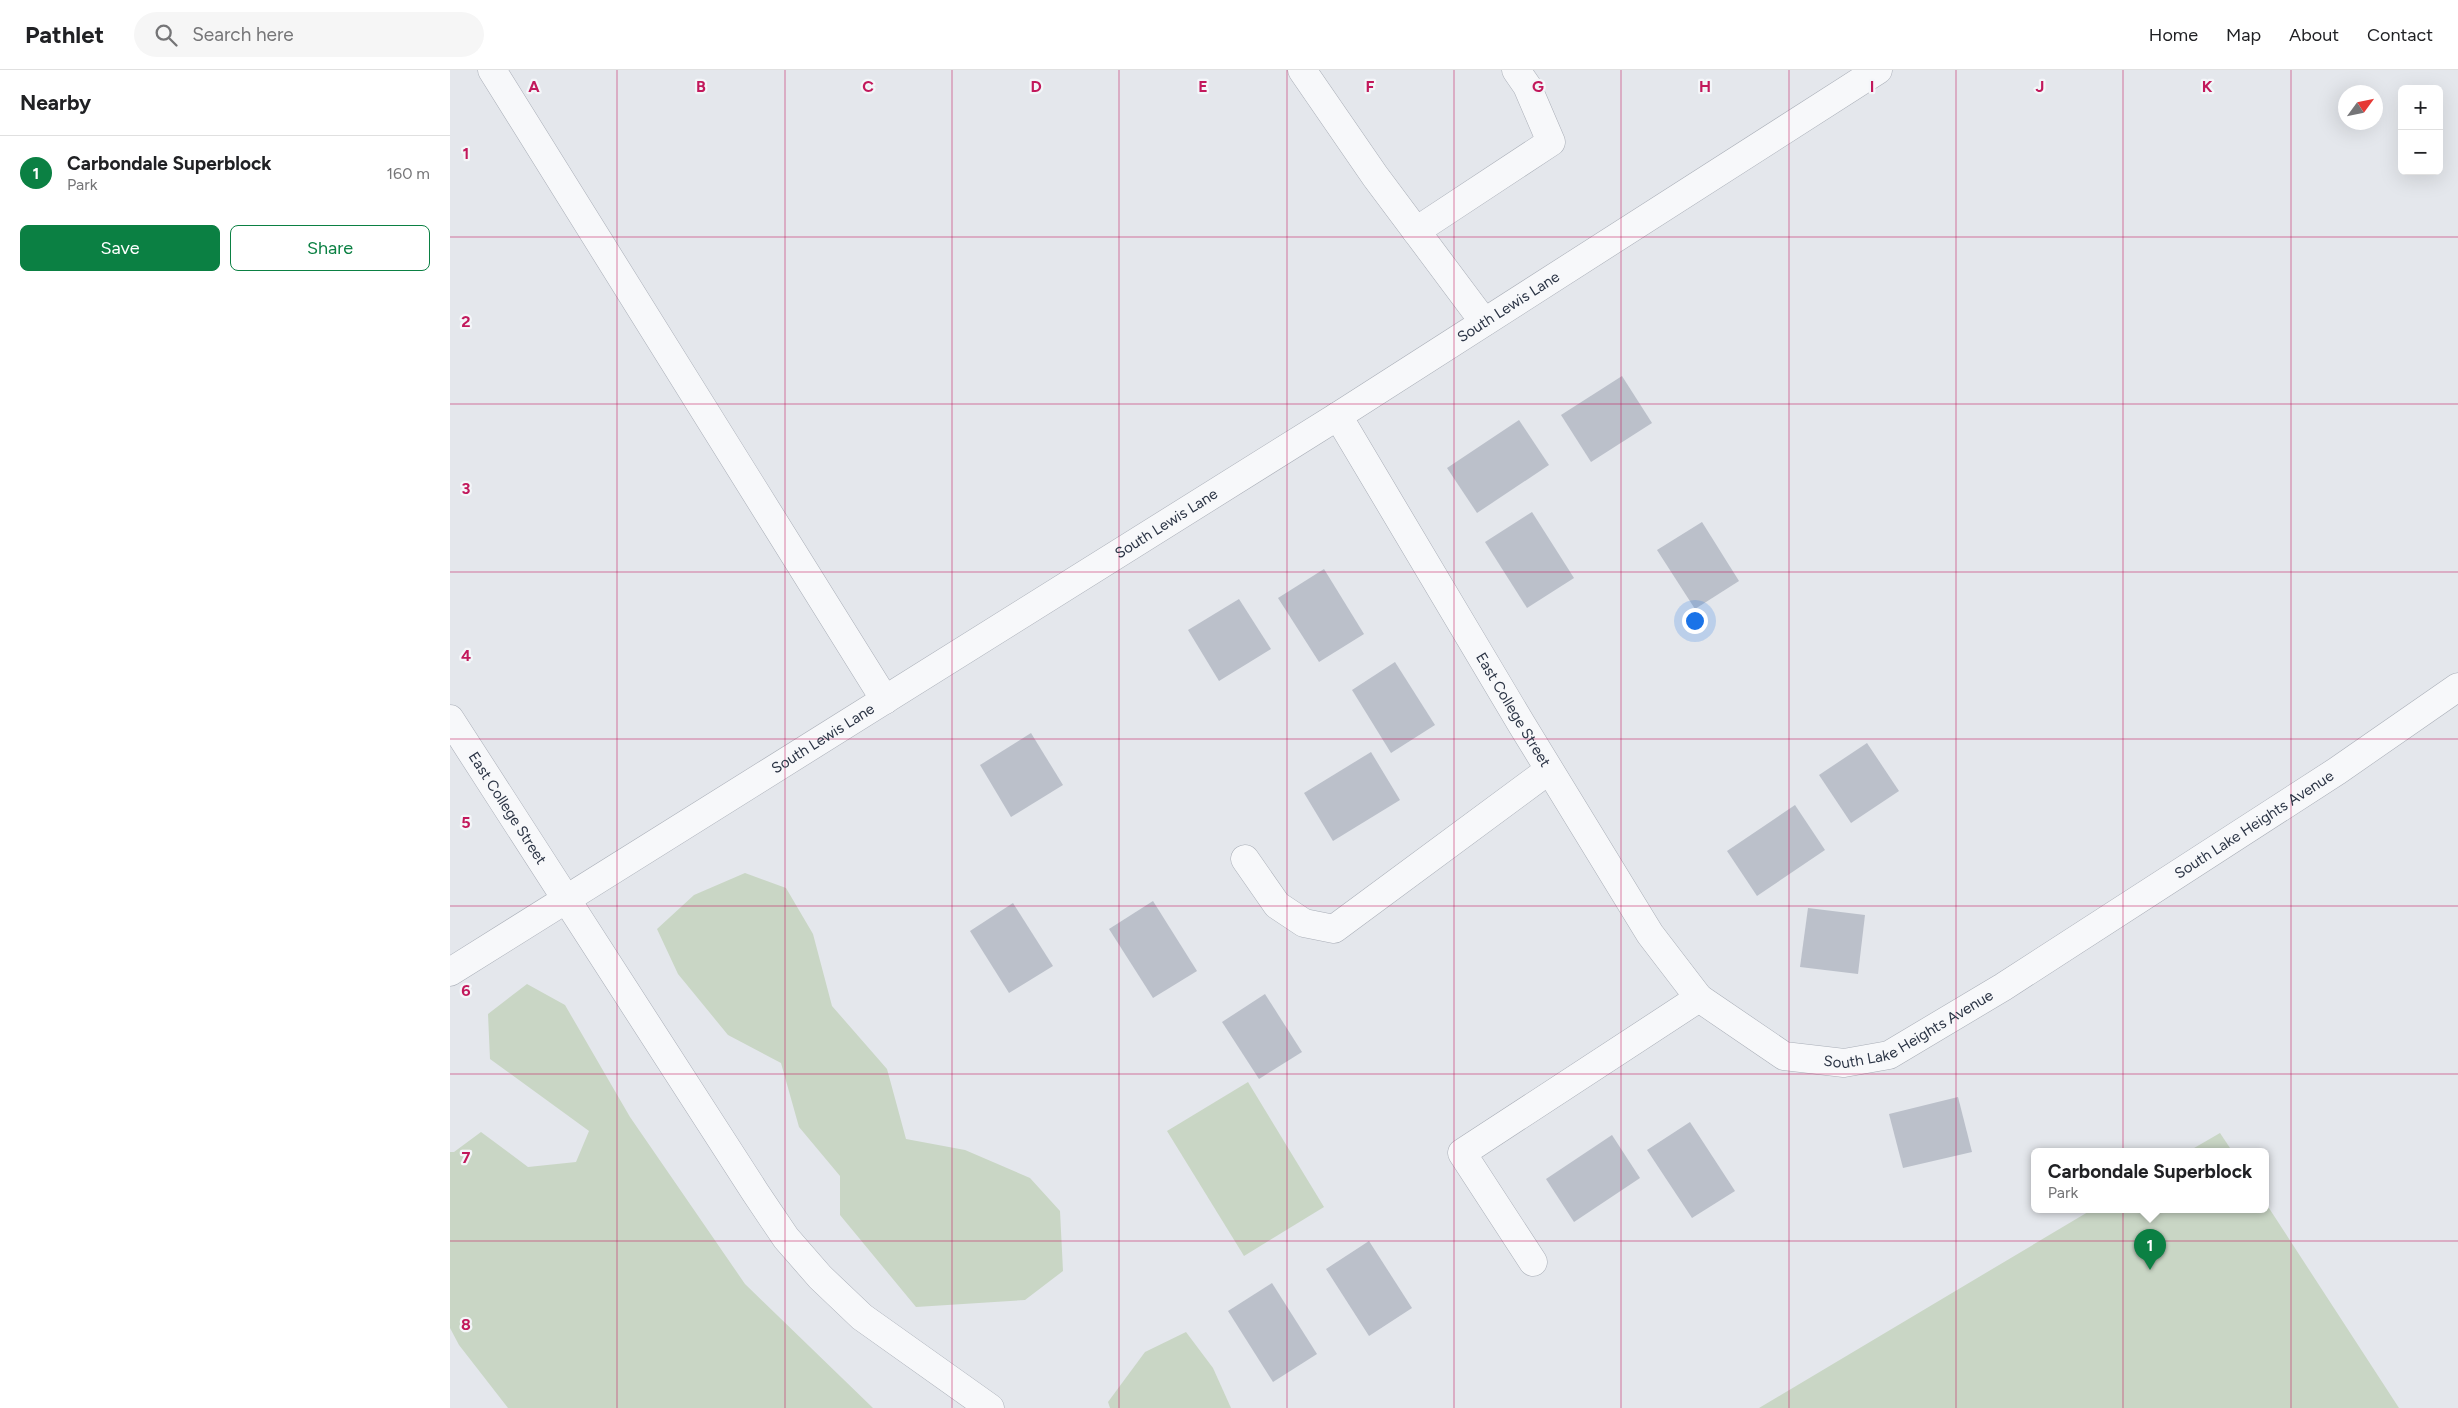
<!DOCTYPE html>
<html lang="en">
<head>
<meta charset="utf-8">
<style>
  body { margin:0; font-family:Figtree,sans-serif; background:#f6f6f6; color:#202124 }
  .controls { position:absolute; right:15px; top:15px; display:grid; overflow:hidden; border-radius:8px; box-shadow:0 5px 20px #0002 }
  .controls button { width:45px; height:45px; display:grid; place-items:center; padding:0; border:0; border-bottom:1px solid #e0e0e0; background:#fff; color:#202124; font:25px sans-serif }
  .compass { position:absolute; left:1888px; top:15px; width:45px; height:45px; border-radius:50%; background:#fff; box-shadow:0 5px 20px #0002; rotate:57deg }
  .you { position:absolute; left:1244px; top:550px; width:18px; height:18px; margin:-12px; border:4px solid #fff; border-radius:50%; background:#1a73e8; box-shadow:0 0 0 8px #1a73e833 }
  .badge { display:grid; place-items:center; width:32px; height:32px; border-radius:50%; background:#0b8043; color:#fff; font-size:16px; font-weight:700 }
  .pin { position:absolute; translate:-50% -41px; filter:drop-shadow(0 1px 2px #0008) }
  .pin::after { content:''; position:absolute; top:26px; width:18px; height:15px; background:inherit; clip-path:polygon(0 0,100% 0,50% 100%) }
  .popup { position:absolute; left:1581px; top:1078px; width:238px; height:65px; box-sizing:border-box; display:grid; place-content:center; border-radius:8px; background:#fff; filter:drop-shadow(0 1px 4px #0005); font-size:16px; white-space:nowrap; color:#757577 }
  .popup b { font-size:19px; color:#202124 }
  .popup::after { content:''; position:absolute; left:50%; top:100%; margin-left:-10px; border:10px solid transparent; border-top-color:#fff }
  .list { margin:0; padding:0; list-style:none }
  h2 { display:flex; justify-content:space-between; align-items:center; height:65px; margin:0; padding:0 20px; font-size:21px }
  h2 small { font-size:16px; font-weight:400; color:#757577 }
  .list li { display:grid; grid-template-columns:32px 1fr auto; gap:15px; align-items:center; box-sizing:border-box; height:75px; padding:0 20px; border-top:1px solid #e0e0e0 }
  .list b { display:block; font-size:19px; white-space:nowrap }
  .list p { margin:0; font-size:16px; white-space:nowrap; color:#757577 }
  .list em { font-size:16px; font-style:normal; color:#757577 }
  .actions { display:flex; gap:10px; padding:15px 20px }
  .actions a { flex:1; padding:11px 0; border:1px solid #0b8043; border-radius:8px; text-align:center; font-size:18px; color:#0b8043 }
  .actions .main { background:#0b8043; color:#fff }
  .icon { flex:none; width:28px; height:28px; fill:none; stroke:currentColor; stroke-width:2; stroke-linecap:round; stroke-linejoin:round }
  .map { position:relative; flex:none; width:2008px; height:1338px; overflow:hidden }
  header { display:flex; align-items:center; gap:30px; box-sizing:border-box; height:70px; padding:0 25px; background:#fff; border-bottom:1px solid #e0e0e0 }
  header strong { font-size:24px }
  nav { display:flex; gap:28px; margin-inline-start:auto; font-size:18px }
  .search { width:350px; height:45px; background:#f6f6f6; display:flex; align-items:center; gap:12px; box-sizing:border-box; padding:0 18px; border-radius:28px; color:#757577; font-size:19px }
  main { display:flex }
  aside { flex:1; background:#fff }
  .map>svg:first-child { display:block }
  .green { fill:#c9d6c5 }
  .building { fill:#bbc0ca }
  .lines { fill:none; stroke-linecap:round; stroke-linejoin:round }
  .minor-casing { stroke:#a9aeb7; stroke-width:29 }
  .minor { stroke:#f7f8fa; stroke-width:28 }
  .grid { fill:none; stroke:#c2185b; stroke-width:1; stroke-opacity:0.55 }
  .labels { text-anchor:middle; dominant-baseline:central; stroke-width:4.5; stroke-linejoin:round; paint-order:stroke }
  .street-label { font-size:15px; fill:#2b3445; stroke:#f4f6f9 }
  .grid-label { font-size:16px; text-anchor:middle; font-weight:bold; fill:#c2185b; stroke:#f4f6f9; stroke-width:4.5; stroke-linejoin:round; paint-order:stroke }
</style>
</head>
<body>
<header>
<strong>Pathlet</strong>
<div class="search"><svg class="icon" aria-label="search" viewBox="0 0 24 24"><circle cx="10" cy="10" r="6"/><path d="M15 15l6 6"/></svg>Search here</div>
<nav><a>Home</a><a>Map</a><a>About</a><a>Contact</a></nav>
</header>
<main>
<aside>
<h2>Nearby<small></small></h2>
<ul class="list">
<li><span class="badge">1</span><div><b>Carbondale Superblock</b><p>Park</p></div><em>160 m</em></li>
</ul>
<div class="actions"><a class="main">Save</a><a>Share</a></div>
</aside>
<div class="map">
<svg width="2008" height="1338" viewBox="0 0 2008 1338">
  <rect width="100%" height="100%" fill="#e4e7ec"/>
  <g class="green">
    <path d="M295 803 336 818 363 864 382 936 437 999 456 1069 515 1080 580 1108 610 1141 613 1201 575 1230 466 1237 390 1145V1106L349 1057 331 993 278 965 228 904 207 859 244 825Z"/>
    <path d="M77 914 115 935 180 1047 295 1214 423 1338H58L9 1275 0 1258V1082H4L31 1062 78 1097 126 1092 139 1061 40 989 38 944Z"/>
    <path d="M798 1012 874 1137 794 1186 717 1061Z"/>
    <path d="M1770 1063 1782 1081H1739Z"/>
    <path d="M1815 1132 1949 1338H1309L1643 1139H1815Z"/>
    <path d="M736 1262 763 1298 781 1338H660L658 1332 695 1282Z"/>
  </g>
  <g class="building">
    <path d="M1172 306 1202 353 1141 392 1111 345Z"/>
    <path d="M1069 350 1099 395 1027 443 997 398Z"/>
    <path d="M1082 442 1124 508 1077 538 1035 472Z"/>
    <path d="M1252 452 1289 511 1245 539 1207 480Z"/>
    <path d="M874 499 914 564 869 592 828 528Z"/>
    <path d="M789 529 821 579 769 611 738 560Z"/>
    <path d="M945 592 985 655 941 683 902 620Z"/>
    <path d="M581 663 613 715 561 747 530 695Z"/>
    <path d="M1417 673 1449 721 1401 753 1369 705Z"/>
    <path d="M921 682 950 730 883 771 854 723Z"/>
    <path d="M1345 735 1375 780 1307 826 1277 781Z"/>
    <path d="M703 831 747 901 703 928 659 859Z"/>
    <path d="M563 833 603 896 559 923 520 861Z"/>
    <path d="M1358 838 1415 845 1408 904 1350 897Z"/>
    <path d="M815 924 852 982 809 1009 772 952Z"/>
    <path d="M1508 1027 1522 1082 1453 1098 1439 1044Z"/>
    <path d="M1240 1052 1285 1121 1242 1148 1197 1080Z"/>
    <path d="M1162 1065 1190 1108 1124 1152 1096 1109Z"/>
    <path d="M919 1171 962 1238 919 1266 876 1199Z"/>
    <path d="M822 1213 867 1284 823 1312 778 1241Z"/>
  </g>
  <g class="lines">
    <g class="minor-casing">
      <g id="minor">
        <path d="M42 0 435 630"/>
        <path d="M852 0 925 106 1034 252"/>
        <path d="M966 161 1101 72 1077 16 1066 0"/>
        <path id="s1" d="M888 346 1072 655 1200 864 1249 928 1334 986 1394 993 1439 985 1553 917 1887 701 2008 617"/>
        <path id="s2" d="M0 649 305 1122 336 1168 370 1207 412 1247 540 1338"/>
        <path d="M795 789 827 835 854 853 884 859 1099 700"/>
        <path id="s3" d="M0 902 888 346 1428 0"/>
        <path d="M1083 1192 1012 1083 1249 928"/>
      </g>
    </g>
    <use href="#minor" class="minor"/>
  </g>
  <path class="grid" d="M167 0V1338M335 0V1338M502 0V1338M669 0V1338M837 0V1338M1004 0V1338M1171 0V1338M1339 0V1338M1506 0V1338M1673 0V1338M1841 0V1338M0 167H2008M0 334H2008M0 502H2008M0 669H2008M0 836H2008M0 1004H2008M0 1171H2008"/>
  <g class="labels">
    <g class="street-label">
      <text stroke="none"><textPath href="#s3" startOffset="1250">South Lewis Lane</textPath></text>
      <text stroke="none"><textPath href="#s3" startOffset="845">South Lewis Lane</textPath></text>
      <text stroke="none"><textPath href="#s1" startOffset="342">East College Street</textPath></text>
      <text stroke="none"><textPath href="#s3" startOffset="440">South Lewis Lane</textPath></text>
      <text stroke="none"><textPath href="#s2" startOffset="106">East College Street</textPath></text>
      <text stroke="none"><textPath href="#s1" startOffset="1326">South Lake Heights Avenue</textPath></text>
      <text stroke="none"><textPath href="#s1" startOffset="921">South Lake Heights Avenue</textPath></text>
    </g>
  </g>
  <g class="grid-label">
    <text x="84" y="22">A</text>
    <text x="251" y="22">B</text>
    <text x="418" y="22">C</text>
    <text x="586" y="22">D</text>
    <text x="753" y="22">E</text>
    <text x="920" y="22">F</text>
    <text x="1088" y="22">G</text>
    <text x="1255" y="22">H</text>
    <text x="1422" y="22">I</text>
    <text x="1590" y="22">J</text>
    <text x="1757" y="22">K</text>
    <text x="16" y="89">1</text>
    <text x="16" y="257">2</text>
    <text x="16" y="424">3</text>
    <text x="16" y="591">4</text>
    <text x="16" y="758">5</text>
    <text x="16" y="926">6</text>
    <text x="16" y="1093">7</text>
    <text x="16" y="1260">8</text>
  </g>
</svg>
<div class="controls">
<button>+</button>
<button>−</button>
</div>
<svg class="compass" viewBox="-18 -18 36 36"><path d="M0-13l5 13h-10z" fill="#e53935"/><path d="M0 13l5-13h-10z" fill="#757577"/></svg>
<div class="you"></div>
<div class="pin badge" style="left:1700px;top:1200px">1</div>
<div class="popup"><b>Carbondale Superblock</b>Park</div>
</div>
</main>
</body>
</html>
